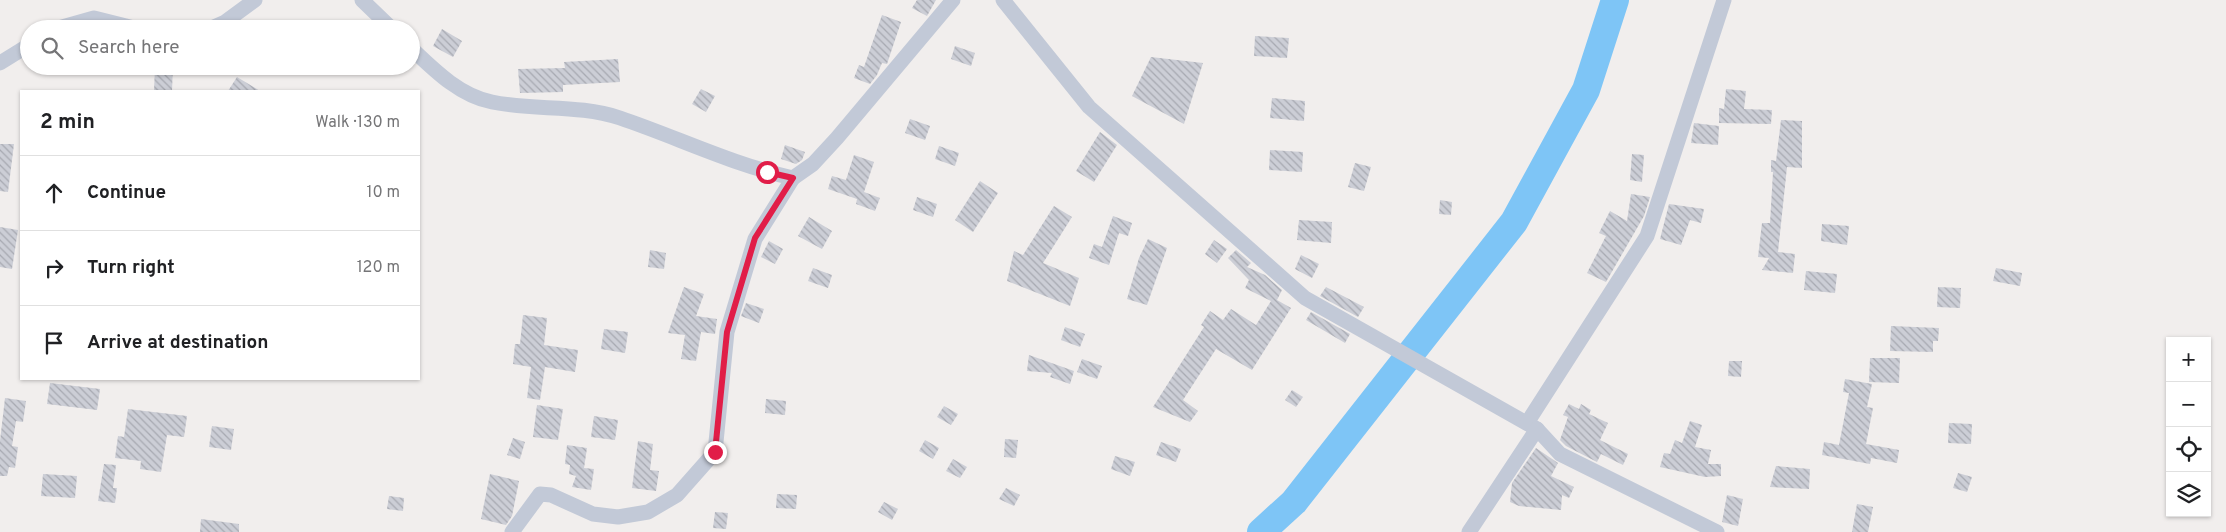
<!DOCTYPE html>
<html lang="en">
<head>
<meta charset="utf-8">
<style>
  body { margin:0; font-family:Overpass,sans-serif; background:#f6f6f6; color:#202124 }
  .controls { position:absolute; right:15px; bottom:15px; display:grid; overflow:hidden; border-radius:0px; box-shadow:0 1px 4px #0004 }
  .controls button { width:45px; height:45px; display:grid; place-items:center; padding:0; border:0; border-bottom:1px solid #e0e0e0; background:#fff; color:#202124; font:25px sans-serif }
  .stop { position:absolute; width:15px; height:15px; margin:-11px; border:4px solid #e11d48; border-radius:50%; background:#fff }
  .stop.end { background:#e11d48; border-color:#fff; box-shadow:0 1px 5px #0008 }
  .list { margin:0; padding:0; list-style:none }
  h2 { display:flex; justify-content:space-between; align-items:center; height:65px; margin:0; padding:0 20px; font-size:21px }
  h2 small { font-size:16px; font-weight:400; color:#757577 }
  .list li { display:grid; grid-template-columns:32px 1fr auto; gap:15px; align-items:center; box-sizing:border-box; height:75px; padding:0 20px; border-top:1px solid #e0e0e0 }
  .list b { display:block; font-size:19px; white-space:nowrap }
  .list em { font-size:16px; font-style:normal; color:#757577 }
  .icon { flex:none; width:28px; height:28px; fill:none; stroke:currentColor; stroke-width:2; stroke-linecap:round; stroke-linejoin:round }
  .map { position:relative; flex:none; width:2226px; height:532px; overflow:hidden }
  .search { position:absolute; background:#fff; box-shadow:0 1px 4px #0004; left:20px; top:20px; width:400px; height:55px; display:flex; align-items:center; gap:12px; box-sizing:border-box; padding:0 18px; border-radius:28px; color:#757577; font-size:19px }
  .panel { position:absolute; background:#fff; box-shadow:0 1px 4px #0004; left:20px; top:90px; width:400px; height:290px; border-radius:0px }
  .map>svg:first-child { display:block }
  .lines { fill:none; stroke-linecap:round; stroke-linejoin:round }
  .river { stroke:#7ec5f6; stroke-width:28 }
  .building { fill:url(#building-back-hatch) }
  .street { stroke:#c2c9d7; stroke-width:15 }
  .route { stroke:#e11d48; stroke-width:6 }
</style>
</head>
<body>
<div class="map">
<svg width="2226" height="532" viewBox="0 0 2226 532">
  <defs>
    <pattern id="building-back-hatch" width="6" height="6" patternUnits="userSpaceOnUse" patternTransform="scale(1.25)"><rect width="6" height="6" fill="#ccced6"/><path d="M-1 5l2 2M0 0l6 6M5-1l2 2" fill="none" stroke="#a7a9b1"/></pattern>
  </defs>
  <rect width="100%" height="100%" fill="#f1eeed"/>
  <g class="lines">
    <path class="river" d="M1261 532 1294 502 1514 222 1586 90 1615 0"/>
  </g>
  <g class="building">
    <path d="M917 0H936L927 16 912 8Z"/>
    <path d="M882 15 901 22 887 64 882 63 877 75 870 84 854 78 859 65 864 67Z"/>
    <path d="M442 29 462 41 453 57 433 46Z"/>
    <path d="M1255 36 1289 38 1287 58 1254 56Z"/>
    <path d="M955 46 975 53 971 66 951 59Z"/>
    <path d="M1151 57 1203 63 1184 124 1132 96Z"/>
    <path d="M618 59 620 82 563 85V92L520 93 518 69 565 68 564 62Z"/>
    <path d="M155 66H173L172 91H154Z"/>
    <path d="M237 77 260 91H228Z"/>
    <path d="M701 89 715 96 706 112 692 104Z"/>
    <path d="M1726 89 1746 91 1744 109 1772 110 1771 124 1719 123V108L1724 109Z"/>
    <path d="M1272 98 1305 101 1304 121 1270 118Z"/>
    <path d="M910 119 930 126 925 140 905 133Z"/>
    <path d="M1781 120 1802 121V168L1787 167 1778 252 1795 254 1793 273 1762 270 1769 258 1758 257 1762 223H1770L1773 172H1771V160L1776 161Z"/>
    <path d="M1694 123 1719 126 1718 145 1691 143Z"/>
    <path d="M1100 132 1117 145 1094 182 1076 171Z"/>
    <path d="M0 144H14L8 192 0 191Z"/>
    <path d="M785 145 805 152 802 160 796 164 781 159Z"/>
    <path d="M939 146 959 153 955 166 935 159Z"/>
    <path d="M1270 150 1303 152 1302 172 1269 170Z"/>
    <path d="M1632 154 1644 155 1642 182 1630 180Z"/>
    <path d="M854 155 874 162 864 192 880 198 875 211 856 204 857 199 828 189 832 176 846 180Z"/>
    <path d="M1355 163 1371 167 1364 191 1348 187Z"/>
    <path d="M980 181 998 193 973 232 955 220Z"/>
    <path d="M1631 194 1650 197 1644 216 1606 282 1587 273 1606 236 1599 233 1610 211 1627 221Z"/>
    <path d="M917 197 937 204 933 217 913 210Z"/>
    <path d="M1440 200 1452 202 1451 215 1439 214Z"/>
    <path d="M1669 204 1704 209 1701 223 1690 220 1681 245 1660 239Z"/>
    <path d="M1054 206 1072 217 1043 263 1079 278 1070 306 1007 281 1014 251 1023 255Z"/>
    <path d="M1113 216 1132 223 1128 236 1119 233 1109 265 1089 258 1094 244 1102 247Z"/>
    <path d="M809 217 832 231 822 249 798 236Z"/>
    <path d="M1299 220 1332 222 1331 243 1297 240Z"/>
    <path d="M1822 224 1849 226 1847 245 1821 241Z"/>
    <path d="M0 227 18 230 12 269 0 267Z"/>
    <path d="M1148 239 1167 248 1147 305 1127 299 1139 258Z"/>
    <path d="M1214 240 1227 249 1217 263 1205 254Z"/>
    <path d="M769 241 783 249 775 264 761 257Z"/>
    <path d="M650 250 666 253 664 269 648 267Z"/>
    <path d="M1236 250 1251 263 1247 267 1265 275 1282 290 1277 300 1291 308 1252 370 1216 349 1183 400 1198 411 1190 422 1153 407 1204 327 1201 325 1210 311 1223 320 1231 309 1256 325 1271 301 1245 288 1249 280 1228 258Z"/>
    <path d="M1301 255 1319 264 1312 278 1295 269Z"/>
    <path d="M813 268 832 275 828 288 808 281Z"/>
    <path d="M1996 268 2022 273 2020 286 1993 281Z"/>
    <path d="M1806 271 1837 274 1835 293 1804 290Z"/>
    <path d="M684 287 704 294 696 316 717 319 715 334 701 332 696 361 681 359 685 335 668 333Z"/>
    <path d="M1326 287 1364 307 1358 317 1320 296Z"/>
    <path d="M1938 287 1961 288 1960 308 1937 307Z"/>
    <path d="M746 303 764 309 759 323 741 316Z"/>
    <path d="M1311 312 1350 334 1345 343 1306 320Z"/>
    <path d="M523 315 547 318 544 345 578 350 575 372 545 367 540 400 527 398 531 367 513 364 515 344H520Z"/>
    <path d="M1891 326 1939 328 1938 341H1933V352L1890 351Z"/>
    <path d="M1065 327 1085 334 1080 347 1061 340Z"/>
    <path d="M604 329 628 332 625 353 601 349Z"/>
    <path d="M1029 355 1074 371 1070 384 1050 377 1052 373 1027 371Z"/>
    <path d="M1870 358H1900L1899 383 1869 382Z"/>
    <path d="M1082 359 1102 366 1097 379 1077 372Z"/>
    <path d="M1729 361H1742L1741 377 1728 376Z"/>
    <path d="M1845 379 1872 384 1867 407 1873 408 1866 444 1899 450 1897 463 1871 458 1870 464 1822 455 1824 442 1839 445 1849 393 1843 392Z"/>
    <path d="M50 383 100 389 97 410 47 404Z"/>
    <path d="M1292 390 1303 397 1296 407 1285 400Z"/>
    <path d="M5 398 26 401 23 422 16 421 12 446 18 447 15 468 9 467 7 476H0V441Z"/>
    <path d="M766 399 786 401 785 415 765 413Z"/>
    <path d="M1569 404 1579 409 1581 404 1591 410 1589 414 1608 423 1600 440 1628 454 1623 465 1601 454 1597 462 1566 446 1560 440 1568 417 1563 415Z"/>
    <path d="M537 405 563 409 558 440 533 437Z"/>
    <path d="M944 406 958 414 951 425 937 417Z"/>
    <path d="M128 409 187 416 184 437 167 435 161 472 140 469 141 461 115 458 118 436 124 437Z"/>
    <path d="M594 416 618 420 615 440 591 437Z"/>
    <path d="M1690 421 1702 425 1695 447 1711 450 1708 464H1721V476L1705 477 1660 467 1664 453 1670 454 1675 440 1682 443Z"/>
    <path d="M1949 423 1972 424 1971 444 1948 443Z"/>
    <path d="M212 426 234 429 231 450 209 447Z"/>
    <path d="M513 438 525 442 520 459 507 455Z"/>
    <path d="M1005 439 1018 440 1016 458 1004 457Z"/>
    <path d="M925 440 939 448 933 459 919 451Z"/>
    <path d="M638 441 653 444 650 470 659 471 656 491 632 488Z"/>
    <path d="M1161 442 1181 449 1176 462 1156 455Z"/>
    <path d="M567 445 587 448 584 468 594 469 591 490 572 487 576 476 569 474 570 465 565 464Z"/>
    <path d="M1536 448 1558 463 1551 476 1574 487 1569 498 1562 495 1561 510 1519 506 1510 502 1512 483Z"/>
    <path d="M1115 456 1135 462 1130 476 1111 469Z"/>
    <path d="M953 459 967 467 960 478 946 471Z"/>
    <path d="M104 464 116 465 113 488H117L115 503 98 501Z"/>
    <path d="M1776 466 1810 469 1809 489 1770 487Z"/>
    <path d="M1958 473 1972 477 1967 492 1953 488Z"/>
    <path d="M43 474 77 476 75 498 41 496Z"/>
    <path d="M490 474 519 481 512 516 506 525 481 519Z"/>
    <path d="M1006 488 1020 495 1014 506 999 499Z"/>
    <path d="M777 494 797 495 796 509 776 508Z"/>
    <path d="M1727 495 1743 499 1738 526 1722 522Z"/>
    <path d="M389 496 404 498 403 511 387 509Z"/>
    <path d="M884 502 898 509 892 520 878 512Z"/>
    <path d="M1857 504 1873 507 1868 532H1852Z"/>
    <path d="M715 512 728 513 726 529 713 528Z"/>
    <path d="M201 519 239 524V532H200Z"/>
  </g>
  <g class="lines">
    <g class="street">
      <path d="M362 0 392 29"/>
      <path d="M1003 0 1089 107 1305 298 1537 429 1560 454 1717 532"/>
      <path d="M55 29 94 18 138 29"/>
      <path d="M209 29 225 22 255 0"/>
      <path d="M411 48C434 70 460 96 492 102 535 111 578 104 620 118 679 138 731 164 793 178L813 164 837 138 953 0"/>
      <path d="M0 63 29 45"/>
      <path d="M1527 423 1647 236 1724 0"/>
      <path d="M512 532 540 494 551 495 593 514 618 517 648 512 677 495 715 452 727 332 755 239 793 178"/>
      <path d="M1469 532 1537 429"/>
    </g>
  </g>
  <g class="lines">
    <path class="route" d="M715 452 727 332 755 238 793 178 767 172"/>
  </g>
</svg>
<div class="controls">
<button>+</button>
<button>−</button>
<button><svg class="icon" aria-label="locate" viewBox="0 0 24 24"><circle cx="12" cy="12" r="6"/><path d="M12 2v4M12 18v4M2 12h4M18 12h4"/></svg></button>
<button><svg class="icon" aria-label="layers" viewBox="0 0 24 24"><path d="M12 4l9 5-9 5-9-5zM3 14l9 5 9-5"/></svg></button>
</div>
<div class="stop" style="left:767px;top:172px"></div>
<div class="stop end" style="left:715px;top:452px"></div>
<div class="search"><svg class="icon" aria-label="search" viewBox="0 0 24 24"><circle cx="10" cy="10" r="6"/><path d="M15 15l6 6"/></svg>Search here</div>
<section class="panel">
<h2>2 min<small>Walk · 130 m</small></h2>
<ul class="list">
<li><svg class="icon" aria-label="ahead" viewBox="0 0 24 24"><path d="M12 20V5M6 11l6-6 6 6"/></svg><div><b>Continue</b></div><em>10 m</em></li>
<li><svg class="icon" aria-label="right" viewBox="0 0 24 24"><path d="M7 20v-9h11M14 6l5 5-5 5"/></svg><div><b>Turn right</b></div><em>120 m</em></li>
<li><svg class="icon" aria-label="arrive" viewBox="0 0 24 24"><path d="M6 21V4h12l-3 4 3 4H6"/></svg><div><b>Arrive at destination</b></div></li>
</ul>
</section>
</div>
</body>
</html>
